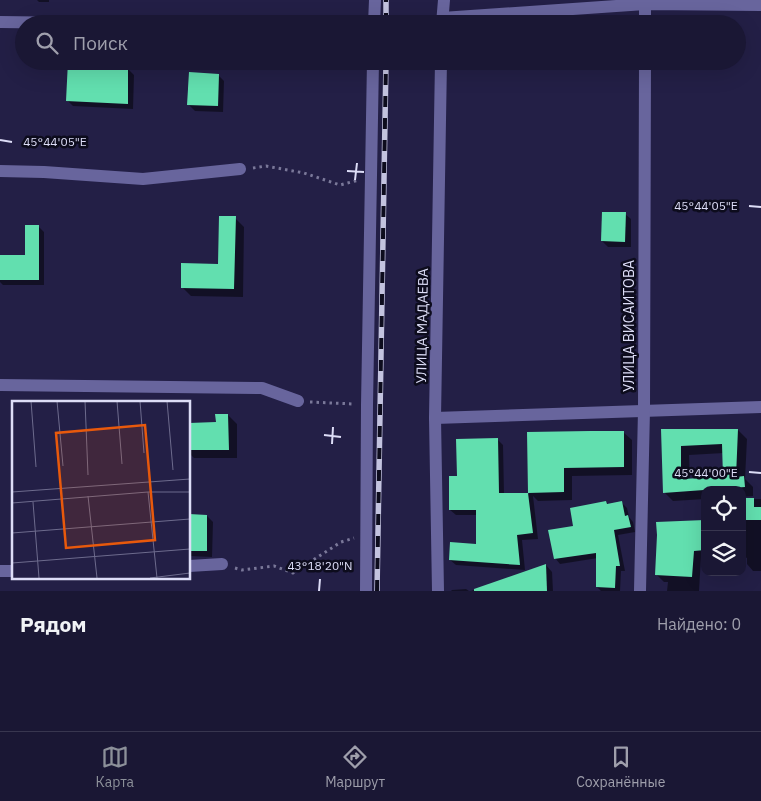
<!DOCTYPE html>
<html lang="ru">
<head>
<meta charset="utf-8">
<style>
  body { margin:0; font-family:"IBM Plex Sans",sans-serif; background:#23203c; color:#f1f3f6 }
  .controls { position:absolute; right:15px; bottom:15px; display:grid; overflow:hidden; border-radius:10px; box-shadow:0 5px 20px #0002 }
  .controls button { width:45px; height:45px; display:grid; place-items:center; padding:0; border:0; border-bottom:1px solid #38364f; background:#1a1734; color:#f1f3f6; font:25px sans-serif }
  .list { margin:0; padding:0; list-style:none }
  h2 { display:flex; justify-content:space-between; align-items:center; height:65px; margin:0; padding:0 20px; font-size:21px }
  h2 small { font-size:16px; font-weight:400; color:#9f9fac }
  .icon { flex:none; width:28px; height:28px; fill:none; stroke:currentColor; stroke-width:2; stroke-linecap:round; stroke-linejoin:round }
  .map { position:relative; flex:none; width:761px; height:591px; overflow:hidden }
  .search { position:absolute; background:#1a1734; box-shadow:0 5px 20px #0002; left:15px; right:15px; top:15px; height:55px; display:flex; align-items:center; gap:12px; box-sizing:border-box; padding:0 18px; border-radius:28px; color:#9f9fac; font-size:19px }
  .sheet { height:140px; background:#1a1734 }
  nav { display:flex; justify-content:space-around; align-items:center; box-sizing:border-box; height:70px; border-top:1px solid #38364f; background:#1a1734; font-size:14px; color:#9f9fac }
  nav a { display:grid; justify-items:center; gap:2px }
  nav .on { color:#8c9099 }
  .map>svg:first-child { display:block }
  .shadow { fill:#0007; fill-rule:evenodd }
  .building { fill:#62dfaf; fill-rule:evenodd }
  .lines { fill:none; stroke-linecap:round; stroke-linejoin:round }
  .path { stroke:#7a7899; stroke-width:3; stroke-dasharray:2.5 4; stroke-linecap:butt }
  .minor { stroke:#68659d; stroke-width:12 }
  .rail-casing { stroke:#c3c3df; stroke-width:5.5 }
  .rail { stroke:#0d0c1d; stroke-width:4; stroke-dasharray:11; stroke-linecap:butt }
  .ticks { fill:none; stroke:#ddddf7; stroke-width:2 }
  .labels { text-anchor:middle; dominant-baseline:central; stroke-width:5; stroke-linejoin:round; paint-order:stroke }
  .street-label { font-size:14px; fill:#ddddf7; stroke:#0d0c1d }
  .inset-road { fill:none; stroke:#6d6b8d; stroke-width:1 }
  .view { fill:#e8590c; fill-opacity:0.15; stroke:#e8590c; stroke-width:2.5 }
  .inset-edge { fill:none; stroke:#ddddf7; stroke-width:2.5 }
  .ticks-label { font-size:12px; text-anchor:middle; fill:#ddddf7; stroke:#0d0c1d; stroke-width:5; stroke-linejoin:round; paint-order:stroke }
</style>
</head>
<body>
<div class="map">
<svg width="761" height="591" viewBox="0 0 761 591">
  <rect width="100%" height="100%" fill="#231f46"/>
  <g class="shadow">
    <path d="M37 0H49V2H39Z"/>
    <path d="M69 61H91L94 64V69H128L134 75 133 109 73 106 67 100Z"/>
    <path d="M218 75 224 81 223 112 195 111 189 105Z"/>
    <path d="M625 214 631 219V247H608L602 241Z"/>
    <path d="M235 218 244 227 243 297 191 296 182 287 220 265Z"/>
    <path d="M38 226 44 232V285H3L0 282V256H26Z"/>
    <path d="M228 415 237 424V458H194L189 453V424H217Z"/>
    <path d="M662 430H738L747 439 745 479 753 487V496L742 497V490H705V499L673 501 664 492ZM724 453V478L690 480 689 455Z"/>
    <path d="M623 432 632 440V475L572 476V500L538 501 533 496 538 539 522 540 525 570 456 565 450 560 477 545V515H456L450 510 458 477 497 439 503 445 504 494H529V433Z"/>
    <path d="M742 499H761V571H753L747 564V558L742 556Z"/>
    <path d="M606 502 609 505 622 503 627 508 629 517 633 522 635 532 618 535 625 571H621L620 591H601L597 587 598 558 560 564 555 558 575 527Z"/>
    <path d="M189 516H207L213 522 212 557 189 556Z"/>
    <path d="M705 522V557H701L699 591H667L668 582H664L657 575Z"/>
    <path d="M546 565 552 572 553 591H471Z"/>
    <path d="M466 589 469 591H451L452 590Z"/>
  </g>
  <g class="building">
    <path d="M68 61H89L88 68H128V104L66 101Z"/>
    <path d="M189 72 219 74 218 106 187 105Z"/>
    <path d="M602 212H626L625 242 601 241Z"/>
    <path d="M219 216H236L234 289 181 288V263L218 264Z"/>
    <path d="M25 225H39V280H0V255H25Z"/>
    <path d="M215 414H228L229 450H189V423L216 422Z"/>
    <path d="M661 429H738L736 477 744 476 745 487 663 493ZM722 444 723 477 681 479V446Z"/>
    <path d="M590 431H624V467L564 468V492L528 493 527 432Z"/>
    <path d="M498 438 499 493H528L533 533 517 535 520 565 449 560 450 542 476 544V510H449V476H457L456 439Z"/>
    <path d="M742 498H754V507H761V520H742Z"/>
    <path d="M606 501 607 504 622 501 625 516 628 515 631 527 614 530 620 566H616L615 588 596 587V553L554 559 548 530 573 526 570 508Z"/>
    <path d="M189 514 207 515V551H189Z"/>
    <path d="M705 520V550L694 551 692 577 655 575 657 535 656 522Z"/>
    <path d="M546 564 547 591H474V589Z"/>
  </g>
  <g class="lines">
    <g class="path">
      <path d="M253 168 266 166 304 173 340 185 359 180"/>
      <path d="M310 402 354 404"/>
      <path d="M235 568 242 570 274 566 293 573 341 542 354 538"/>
    </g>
    <g class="minor">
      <path d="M442 18 645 4 761 5"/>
      <path d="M0 22 154 24"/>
      <path d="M374 24 375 0"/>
      <path d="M442 24 444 0"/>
      <path d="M645 24V0"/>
      <path d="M0 171 44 172 143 179 240 169"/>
      <path d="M0 385 262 388 298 401"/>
      <path d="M435 418 761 407"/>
      <path d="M189 566 222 564"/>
      <path d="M0 571H14"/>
      <path d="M366 591 367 405 373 61"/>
      <path d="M438 591 435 418 441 61"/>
      <path d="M640 591 644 410 645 61"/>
    </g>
    <g class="rail-casing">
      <g id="rail">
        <path d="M386 24V0"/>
        <path d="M377 591 386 61"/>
      </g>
    </g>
    <use href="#rail" class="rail"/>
  </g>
  <path class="ticks" d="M0 140 12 142M347 171 364 172M355 180 357 163M749 206 761 207M324 435 341 437M332 444 333 427M749 472 761 473M319 591 320 579"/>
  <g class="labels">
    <g class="street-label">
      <text transform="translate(422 326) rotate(-89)">УЛИЦА МАДАЕВА</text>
      <text transform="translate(629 326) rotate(-90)">УЛИЦА ВИСАИТОВА</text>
    </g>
  </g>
  <g transform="translate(12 401)">
    <rect width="178" height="178" fill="#231f46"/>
    <path class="inset-road" d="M19 0 24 66M45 0 51 65M73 0 76 74M105 0 110 63M128 0 132 52M155 0 161 69M0 91 178 78M136 91 145 177M76 95 85 177M21 101 27 177M0 102 136 91H178M0 132 178 118M0 162 178 148M138 177 178 172"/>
    <path class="view" d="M133 24 143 139 54 147 44 32Z"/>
    <rect width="178" height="178" class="inset-edge"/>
  </g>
  <g class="ticks-label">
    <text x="55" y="146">45°44'05"E</text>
    <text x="706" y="210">45°44'05"E</text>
    <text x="706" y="477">45°44'00"E</text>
    <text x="320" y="570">43°18'20"N</text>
  </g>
</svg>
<div class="controls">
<button><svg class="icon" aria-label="locate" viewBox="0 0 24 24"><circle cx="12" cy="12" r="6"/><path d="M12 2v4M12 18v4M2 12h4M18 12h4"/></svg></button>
<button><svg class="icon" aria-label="layers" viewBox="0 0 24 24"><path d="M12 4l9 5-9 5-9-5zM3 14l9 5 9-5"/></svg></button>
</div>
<div class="search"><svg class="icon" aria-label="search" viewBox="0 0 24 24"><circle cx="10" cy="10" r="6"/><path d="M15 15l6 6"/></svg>Поиск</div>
</div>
<section class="sheet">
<h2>Рядом<small>Найдено: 0</small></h2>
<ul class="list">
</ul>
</section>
<nav>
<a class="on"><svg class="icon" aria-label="map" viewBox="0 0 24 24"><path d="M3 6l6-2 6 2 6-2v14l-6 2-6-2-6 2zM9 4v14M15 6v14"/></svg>Карта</a>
<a><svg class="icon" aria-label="directions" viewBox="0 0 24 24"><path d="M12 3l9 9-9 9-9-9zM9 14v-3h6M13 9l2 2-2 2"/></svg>Маршрут</a>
<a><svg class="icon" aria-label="saved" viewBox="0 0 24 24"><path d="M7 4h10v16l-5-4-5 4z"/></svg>Сохранённые</a>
</nav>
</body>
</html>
